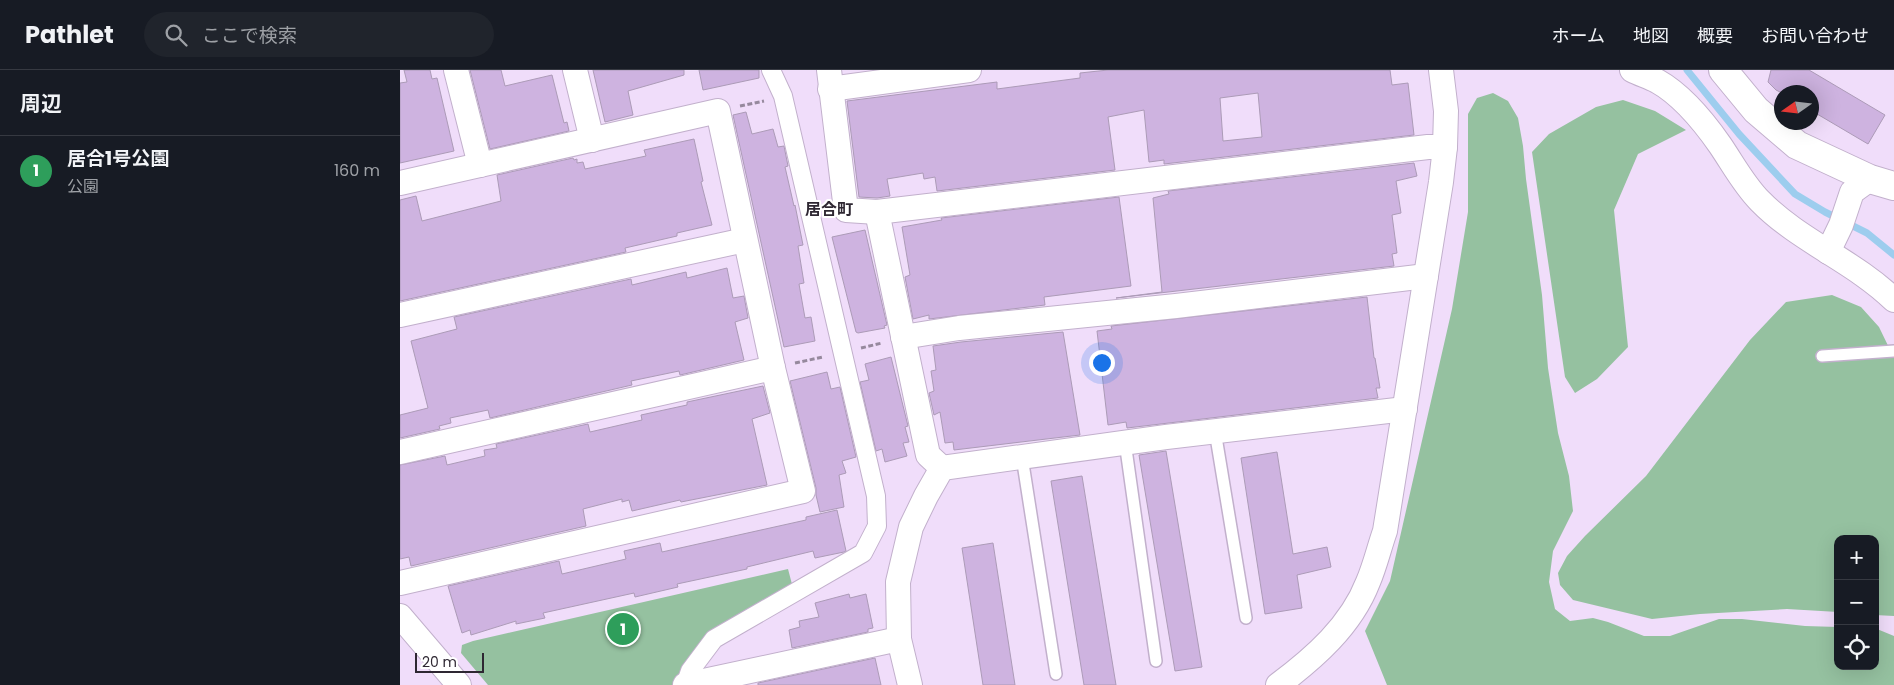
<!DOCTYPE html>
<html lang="ja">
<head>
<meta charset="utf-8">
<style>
  body { margin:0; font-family:Poppins,"Noto Sans JP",sans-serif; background:#20242c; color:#f1f3f6 }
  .controls { position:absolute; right:15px; bottom:15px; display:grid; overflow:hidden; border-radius:10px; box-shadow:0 5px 20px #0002 }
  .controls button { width:45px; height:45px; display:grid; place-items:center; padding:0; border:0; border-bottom:1px solid #363941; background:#171b24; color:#f1f3f6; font:25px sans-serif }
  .compass { position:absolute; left:1374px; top:15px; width:45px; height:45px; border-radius:50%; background:#171b24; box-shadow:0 5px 20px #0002; rotate:256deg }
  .scale { position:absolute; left:15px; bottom:12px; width:69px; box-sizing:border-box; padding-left:5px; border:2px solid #2e2732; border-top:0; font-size:14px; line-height:18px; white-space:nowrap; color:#2e2732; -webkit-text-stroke:4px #fff; paint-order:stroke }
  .you { position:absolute; left:701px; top:292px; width:18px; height:18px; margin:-12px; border:4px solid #fff; border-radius:50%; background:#1a73e8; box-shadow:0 0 0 8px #1a73e833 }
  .badge { display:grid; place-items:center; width:32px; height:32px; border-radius:50%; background:#a27326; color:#fff; font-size:16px; font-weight:700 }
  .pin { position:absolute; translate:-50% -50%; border:2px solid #fff; box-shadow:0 1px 5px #0006 }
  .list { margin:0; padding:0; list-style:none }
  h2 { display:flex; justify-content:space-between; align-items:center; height:65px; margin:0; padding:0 20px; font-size:21px }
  h2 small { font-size:16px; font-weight:400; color:#9ea1a6 }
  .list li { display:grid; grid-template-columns:32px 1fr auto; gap:15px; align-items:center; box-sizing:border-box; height:70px; padding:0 20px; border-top:1px solid #363941 }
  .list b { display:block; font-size:19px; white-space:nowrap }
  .list p { margin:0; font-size:16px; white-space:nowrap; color:#9ea1a6 }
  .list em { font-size:16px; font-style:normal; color:#9ea1a6 }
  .icon { flex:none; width:28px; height:28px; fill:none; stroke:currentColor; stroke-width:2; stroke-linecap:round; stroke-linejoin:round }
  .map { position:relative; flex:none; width:1494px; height:615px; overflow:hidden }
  header { display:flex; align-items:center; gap:30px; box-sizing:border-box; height:70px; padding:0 25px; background:#171b24; border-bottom:1px solid #363941 }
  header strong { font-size:24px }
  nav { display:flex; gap:28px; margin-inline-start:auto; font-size:18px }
  .search { width:350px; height:45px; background:#20242c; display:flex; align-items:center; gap:12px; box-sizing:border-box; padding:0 18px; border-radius:28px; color:#9ea1a6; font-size:19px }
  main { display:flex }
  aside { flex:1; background:#171b24 }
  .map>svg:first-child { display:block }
  .green { fill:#95c1a0 }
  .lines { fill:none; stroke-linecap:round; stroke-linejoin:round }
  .stream { stroke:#9dcdee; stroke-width:7 }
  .building { fill:#ceb3e0; stroke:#ac9bb7; fill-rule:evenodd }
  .service-casing { stroke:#c2b0cc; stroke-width:14 }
  .pedestrian-casing { stroke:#c2b0cc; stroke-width:20 }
  .minor-casing { stroke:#c2b0cc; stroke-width:26 }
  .tertiary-casing { stroke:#c2b0cc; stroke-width:30 }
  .path { stroke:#96899d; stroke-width:3; stroke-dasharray:5 2.5; stroke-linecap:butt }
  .service { stroke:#fff; stroke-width:11 }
  .pedestrian { stroke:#fff; stroke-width:18 }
  .minor { stroke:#fff; stroke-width:24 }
  .tertiary { stroke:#fff; stroke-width:28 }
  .labels { text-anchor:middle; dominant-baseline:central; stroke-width:4; stroke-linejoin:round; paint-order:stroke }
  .quarter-label { font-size:16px; font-weight:bold; fill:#2e2732; stroke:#fff }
</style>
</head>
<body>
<header>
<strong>Pathlet</strong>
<div class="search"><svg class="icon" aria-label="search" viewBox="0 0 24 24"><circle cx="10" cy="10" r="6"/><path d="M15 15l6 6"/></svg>ここで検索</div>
<nav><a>ホーム</a><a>地図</a><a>概要</a><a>お問い合わせ</a></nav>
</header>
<main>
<aside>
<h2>周辺<small></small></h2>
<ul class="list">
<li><span class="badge" style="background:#2e9e5b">1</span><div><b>居合1号公園</b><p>公園</p></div><em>160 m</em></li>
</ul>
</aside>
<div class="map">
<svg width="1494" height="615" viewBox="0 0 1494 615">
  <rect width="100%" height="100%" fill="#f0ddfa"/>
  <g class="green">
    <path d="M1093 23 1108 31 1118 48 1123 76 1126 109 1142 225 1148 298 1158 363 1169 406 1173 441 1153 481 1149 512 1155 539 1170 551 1193 548 1208 552 1244 566H1270L1319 549H1342L1405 556 1438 557V596H1475V559H1477L1494 566V615H987L965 561 990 511 1052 239 1068 142V44L1077 28Z"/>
    <path d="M1223 30 1255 41 1286 60 1238 84 1214 140 1228 277 1197 309 1175 323 1165 307 1132 82 1149 64 1196 37Z"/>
    <path d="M1432 225 1461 237 1479 257 1494 288V546L1475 545V469H1438V542L1387 539 1300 544 1252 549 1173 530 1160 515 1158 503 1167 486 1185 466 1246 406 1350 270 1386 232Z"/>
    <path d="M388 499 393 518 316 563 282 615H88L61 583 62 575 73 571Z"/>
  </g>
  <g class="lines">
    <path class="stream" d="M1287 0 1339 64 1395 124 1425 142 1467 163 1494 185"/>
  </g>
  <g class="building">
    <path d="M4 0H30L32 9 37 8 54 81 0 93V13L7 12Z"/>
    <path d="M70 0H101L105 16 152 5 164 53 167 52 169 61 90 79Z"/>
    <path d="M193 0H284V5L228 21 233 45 205 52Z"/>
    <path d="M299 0H359V8L303 20Z"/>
    <path d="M708 0H990L992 15 1008 13 1014 65 764 94V90L749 92 744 40 708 47 715 100 537 121 535 107 524 109 523 103 487 109 490 126 477 128 459 127 447 31 597 12V19L680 8V3ZM858 23 862 67 823 71 820 28Z"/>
    <path d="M1371 0H1409L1485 45 1468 74 1412 41V22L1382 23 1376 20 1368 12Z"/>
    <path d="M346 42 352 64 373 59 378 77 384 76 388 96 385 97 394 136 395 135 403 175 398 176 404 213 399 214 405 248 411 247 415 271 384 277 333 45Z"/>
    <path d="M294 69 303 111 301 112 312 155 277 163V166L225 178 226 182 0 231V130L16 126 22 151 101 131 97 105 173 88 174 90 177 89V93L183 92 185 99 246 86 244 80Z"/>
    <path d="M1014 93 1017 106 996 111 1001 143 992 145 997 183 992 184 994 196 716 228 762 222 753 128 769 124 768 121Z"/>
    <path d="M719 127 731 216 644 227 645 235 529 249V245L513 249 505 207 510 205 502 157 542 150 541 148Z"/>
    <path d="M465 160 487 255 484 256 485 258 458 263 456 262 432 167Z"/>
    <path d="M327 198 333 228 344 226 348 248 335 252 344 290 280 305 279 301 231 311 232 315 90 348 88 340 50 348 51 353 39 356 40 359 0 368V345L28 338 11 271 57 259 54 247 231 209 232 215 286 202 287 208Z"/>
    <path d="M967 227 974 288H975L980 318H976L978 328 727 358 726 352 708 355 697 261 712 259 711 256Z"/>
    <path d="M663 262 680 365 554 380 553 372 545 373 540 342 534 345 529 323 534 321 531 301 536 300 533 276 561 272Z"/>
    <path d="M491 287 508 356 505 357 509 372 503 373 507 386 485 392 482 379 476 381 460 312 469 310 465 294Z"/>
    <path d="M427 302 431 319 440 317 456 387 442 391 446 403 439 405 444 437 420 442 416 425V418L390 311Z"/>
    <path d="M363 316 370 343 352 349 367 415 281 432 280 430 232 441 229 430 222 432V429L183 439 186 456 11 496 9 487 0 489V395L45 386 47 395 85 386 84 380 97 378 96 374 188 354 190 362 242 350 241 345 287 335V332Z"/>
    <path d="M766 381 802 597 775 601 739 385Z"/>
    <path d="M877 382 893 484 927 477 931 497 897 505 902 538 865 544 841 388Z"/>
    <path d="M682 406 716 615H684L651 411Z"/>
    <path d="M437 440 446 481 444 482 415 488 413 481 347 497V499L277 514 278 517 235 527 234 523 143 543 145 548 116 554V551L71 565 70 560 62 563 48 516 159 491 162 504 226 489 224 481 260 473 262 482 406 450V447Z"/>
    <path d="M593 473 615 615H583L562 478Z"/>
    <path d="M449 524 450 528 466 524 473 558 468 559V562L392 578 389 560 400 557 399 551 419 547 415 533Z"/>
    <path d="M475 588 481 615H358V613Z"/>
  </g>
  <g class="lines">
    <g class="service-casing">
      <g id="service">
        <path d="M1422 286 1494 281"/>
        <path d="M815 361 846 548"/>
        <path d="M725 372 756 591"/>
        <path d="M622 387 656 604"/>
      </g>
    </g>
    <g class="pedestrian-casing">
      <path id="pedestrian" d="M285 615 290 601 314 569 463 483 477 456 476 426 383 26 371 0"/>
    </g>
    <g class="minor-casing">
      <g id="minor">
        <path d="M56 0 80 95"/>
        <path d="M175 0 192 70"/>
        <path d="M429 0 446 140 477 142 1028 77H1045"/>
        <path d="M1232 0C1240 4 1249 7 1257 11 1282 25 1304 52 1320 75 1333 94 1344 115 1360 131 1399 171 1454 191 1494 230"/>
        <path d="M430 19 569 0"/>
        <path d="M0 113 318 41 373 298 403 421 0 513"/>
        <path d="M477 142 528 385 542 398"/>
        <path d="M1428 182 1441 155 1452 122 1470 109"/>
        <path d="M0 245 345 170"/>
        <path d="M503 267 559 258 776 236 1026 206"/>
        <path d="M0 382 373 298"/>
        <path d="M0 546 59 615"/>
        <path d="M285 615 499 569"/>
        <path d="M510 615 499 569 498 512 511 457 526 426 542 398 766 367 1005 339"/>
        <path d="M878 615C914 588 951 556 968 512 975 496 979 478 985 461L1041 112 1045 77 1046 41 1041 0"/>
      </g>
    </g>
    <g class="tertiary-casing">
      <path id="tertiary" d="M1323 0 1356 40 1397 75 1470 109 1494 116"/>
    </g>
    <g class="path">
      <path d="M340 36 364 31"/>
      <path d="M461 278 482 273"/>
      <path d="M395 293 423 287"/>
    </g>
    <use href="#service" class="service"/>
    <use href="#pedestrian" class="pedestrian"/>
    <use href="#minor" class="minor"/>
    <use href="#tertiary" class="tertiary"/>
  </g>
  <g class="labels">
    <g class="quarter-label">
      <text x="429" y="139">居合町</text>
    </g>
  </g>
</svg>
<div class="controls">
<button>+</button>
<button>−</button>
<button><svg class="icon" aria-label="locate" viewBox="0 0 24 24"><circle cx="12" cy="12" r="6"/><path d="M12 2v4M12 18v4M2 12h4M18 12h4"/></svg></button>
</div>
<svg class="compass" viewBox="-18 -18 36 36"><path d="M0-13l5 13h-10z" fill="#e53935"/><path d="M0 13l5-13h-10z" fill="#9ea1a6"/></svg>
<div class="scale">20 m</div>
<div class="you"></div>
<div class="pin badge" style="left:223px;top:559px;background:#2e9e5b">1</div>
</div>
</main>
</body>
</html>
